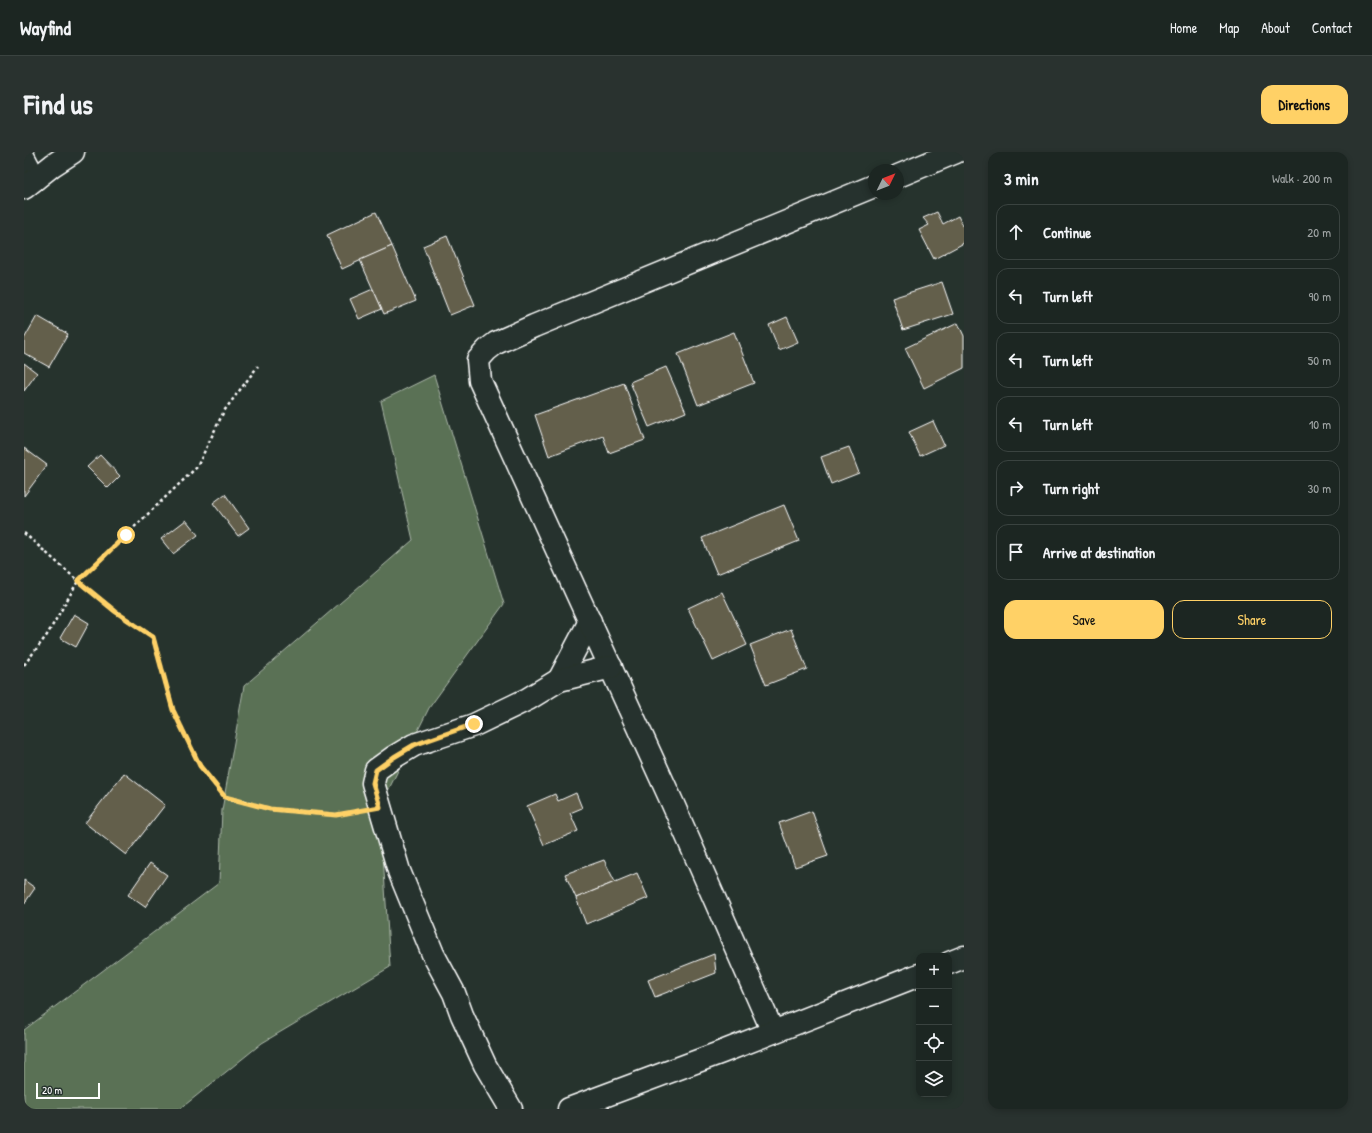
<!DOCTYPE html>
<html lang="en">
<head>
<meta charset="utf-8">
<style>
  body { margin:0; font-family:"Patrick Hand",sans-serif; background:#29322f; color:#f1f3f6 }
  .controls { position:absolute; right:12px; bottom:12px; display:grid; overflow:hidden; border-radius:8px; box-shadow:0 2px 6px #0003 }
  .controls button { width:36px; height:36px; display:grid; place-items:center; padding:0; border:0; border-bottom:1px solid #3a4340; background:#1c2622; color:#f1f3f6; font:20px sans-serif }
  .compass { position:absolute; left:844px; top:12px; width:36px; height:36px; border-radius:50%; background:#1c2622; box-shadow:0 2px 6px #0003; rotate:47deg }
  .scale { position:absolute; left:12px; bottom:10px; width:64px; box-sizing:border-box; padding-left:4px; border:2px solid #fff; border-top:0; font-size:11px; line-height:14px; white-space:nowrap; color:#fff; -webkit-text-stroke:3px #26332d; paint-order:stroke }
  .stop { position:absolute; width:12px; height:12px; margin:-9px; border:3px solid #ffd166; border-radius:50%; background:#fff }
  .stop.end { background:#ffd166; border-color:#fff; box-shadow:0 1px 4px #0008 }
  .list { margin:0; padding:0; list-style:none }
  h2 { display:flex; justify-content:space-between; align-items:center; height:52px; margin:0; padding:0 16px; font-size:17px }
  h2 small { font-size:13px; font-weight:400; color:#a0a5a5 }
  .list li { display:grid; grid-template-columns:26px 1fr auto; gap:12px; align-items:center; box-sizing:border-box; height:56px; margin:0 8px 8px; padding:0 8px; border:1px solid #3a4340; border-radius:12px }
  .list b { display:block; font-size:15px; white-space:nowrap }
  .list em { font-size:13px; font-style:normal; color:#a0a5a5 }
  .actions { display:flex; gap:8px; padding:12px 16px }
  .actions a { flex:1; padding:9px 0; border:1px solid #ffd166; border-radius:12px; text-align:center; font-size:14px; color:#ffd166 }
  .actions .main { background:#ffd166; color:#111 }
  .icon { flex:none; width:22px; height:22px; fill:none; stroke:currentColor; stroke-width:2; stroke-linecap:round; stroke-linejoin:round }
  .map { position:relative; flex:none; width:940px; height:957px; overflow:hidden; border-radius:12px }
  header { display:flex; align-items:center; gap:24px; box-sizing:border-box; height:56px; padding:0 20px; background:#1c2622; border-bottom:1px solid #3a4340 }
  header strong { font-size:19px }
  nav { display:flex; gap:22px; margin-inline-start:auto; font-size:14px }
  .intro { display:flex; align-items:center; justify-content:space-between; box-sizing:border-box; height:96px; padding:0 24px }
  h1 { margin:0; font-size:28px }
  .button { padding:10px 18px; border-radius:12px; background:#ffd166; color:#111; font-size:14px; font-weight:700 }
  main { display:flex; gap:24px; padding:0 24px }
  aside { flex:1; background:#1c2622; border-radius:12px; box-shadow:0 2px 6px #0003 }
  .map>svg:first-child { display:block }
  .green { fill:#5a7155; stroke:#acb8aa }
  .building { fill:#635f4c; stroke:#fff }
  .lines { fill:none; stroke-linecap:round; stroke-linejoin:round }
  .street-casing { stroke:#fff; stroke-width:25 }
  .secondary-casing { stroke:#fff; stroke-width:25 }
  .path { stroke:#fff; stroke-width:2.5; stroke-dasharray:3 3; stroke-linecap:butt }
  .street { stroke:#26332d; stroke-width:22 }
  .secondary { stroke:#26332d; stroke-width:22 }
  .route { stroke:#ffd166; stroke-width:5 }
</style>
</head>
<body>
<header>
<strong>Wayfind</strong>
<nav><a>Home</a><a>Map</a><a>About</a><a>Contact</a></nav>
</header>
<div class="intro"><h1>Find us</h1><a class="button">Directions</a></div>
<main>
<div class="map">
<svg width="940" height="957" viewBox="0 0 940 957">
  <rect width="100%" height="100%" fill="#26332d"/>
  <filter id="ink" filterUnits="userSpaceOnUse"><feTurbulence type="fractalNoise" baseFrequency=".025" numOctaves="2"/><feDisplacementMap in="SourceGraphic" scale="8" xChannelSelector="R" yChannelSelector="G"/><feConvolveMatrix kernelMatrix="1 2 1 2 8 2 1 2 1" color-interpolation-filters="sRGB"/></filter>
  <g filter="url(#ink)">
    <path class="green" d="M410 223 480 452 405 556 356 655 366 815 238 891 156 957H0V878L195 731 198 658 220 534 389 388 357 249Z"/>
    <g class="building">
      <path d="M352 60 368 94 318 117 303 83Z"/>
      <path d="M913 60 919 72 934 64 940 76V91L910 107 895 78 905 73 899 66Z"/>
      <path d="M423 84 451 153 426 163 399 94Z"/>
      <path d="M368 94 392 149 360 162 336 108Z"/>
      <path d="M918 130 929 162 879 178 868 146Z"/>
      <path d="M349 137 358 157 335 167 326 147Z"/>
      <path d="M13 164 44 182 25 215 0 201V187Z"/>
      <path d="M763 165 774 190 755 198 745 173Z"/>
      <path d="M934 171 940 184V216L900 236 881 196Z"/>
      <path d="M710 180 730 231 674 253 654 202Z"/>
      <path d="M0 211 13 221 0 239Z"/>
      <path d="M642 215 662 260 625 275 606 230Z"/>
      <path d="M600 231 621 288 585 301 579 284 525 304 511 263Z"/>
      <path d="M909 269 920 293 896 304 885 280Z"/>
      <path d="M825 295 835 321 807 332 797 305Z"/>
      <path d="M0 296 23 313 0 344Z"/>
      <path d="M76 303 96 324 84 336 63 315Z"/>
      <path d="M201 342 225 376 214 384 189 351Z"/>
      <path d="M760 353 775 389 693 422 678 386Z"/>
      <path d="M162 368 174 383 149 402 137 387Z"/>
      <path d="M698 440 723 493 689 509 664 456Z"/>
      <path d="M50 462 65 471 52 495 36 486Z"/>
      <path d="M767 477 783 517 742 533 726 493Z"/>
      <path d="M100 621 141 653 102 703 61 671Z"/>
      <path d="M552 641 558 656 546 661 554 679 520 693 503 654 531 642 534 649Z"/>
      <path d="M788 659 804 704 771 715 755 671Z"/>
      <path d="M580 708 591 730 552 746 541 722Z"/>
      <path d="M126 711 143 723 121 755 104 743Z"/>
      <path d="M613 721 624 746 562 772 552 746Z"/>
      <path d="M0 728 11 736 0 752Z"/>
      <path d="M690 802 692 821 631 845 624 828Z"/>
    </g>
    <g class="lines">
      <g class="street-casing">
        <g id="street">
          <path d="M0 6 11 27"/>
          <path d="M874 24 932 0"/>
          <path d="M535 528 566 469"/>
          <path d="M925 811 940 805"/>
          <path d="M749 880 648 650 456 229 454 208 463 198 472 191 510 174 850 34"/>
          <path d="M487 957 461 913 438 863 430 841 409 802 375 719 349 631 352 618 370 605 390 593 450 573 504 547 535 528 587 515"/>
          <path d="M545 957 698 900 895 823"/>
        </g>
      </g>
      <g class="secondary-casing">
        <path id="secondary" d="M0 36 29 13 49 0"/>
      </g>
      <g class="path">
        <path d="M0 381 54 429 173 315 200 259 234 214"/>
        <path d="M0 513 23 483 54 429 92 460 129 485 149 558 176 614 201 645 246 657 312 663 335 659"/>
      </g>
      <use href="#street" class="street"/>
      <use href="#secondary" class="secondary"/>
    </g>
  </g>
  <g class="lines" filter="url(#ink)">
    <path class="route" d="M102 383 54 429 92 460 129 485 149 558 176 614 201 645 246 657 312 663 356 655 349 631 352 618 370 605 390 593 450 572"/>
  </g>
</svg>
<div class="controls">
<button>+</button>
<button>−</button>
<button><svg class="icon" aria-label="locate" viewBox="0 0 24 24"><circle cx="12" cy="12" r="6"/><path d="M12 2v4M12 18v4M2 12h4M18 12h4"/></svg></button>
<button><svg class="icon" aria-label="layers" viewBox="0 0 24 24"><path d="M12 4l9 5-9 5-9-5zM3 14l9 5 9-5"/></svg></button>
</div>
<svg class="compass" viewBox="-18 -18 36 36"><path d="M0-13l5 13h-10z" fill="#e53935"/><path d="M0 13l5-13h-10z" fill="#a0a5a5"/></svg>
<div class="scale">20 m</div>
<div class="stop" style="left:102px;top:383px"></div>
<div class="stop end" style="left:450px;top:572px"></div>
</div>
<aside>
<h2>3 min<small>Walk · 200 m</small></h2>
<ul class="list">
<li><svg class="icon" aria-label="ahead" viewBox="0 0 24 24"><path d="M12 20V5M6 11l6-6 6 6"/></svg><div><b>Continue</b></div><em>20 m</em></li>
<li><svg class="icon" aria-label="left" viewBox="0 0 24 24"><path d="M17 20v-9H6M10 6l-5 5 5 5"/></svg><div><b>Turn left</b></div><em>90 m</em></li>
<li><svg class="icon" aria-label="left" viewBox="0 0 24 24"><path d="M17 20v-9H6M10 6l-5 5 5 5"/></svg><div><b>Turn left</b></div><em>50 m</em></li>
<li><svg class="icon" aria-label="left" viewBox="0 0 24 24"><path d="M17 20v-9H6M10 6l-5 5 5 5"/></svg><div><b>Turn left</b></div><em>10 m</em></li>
<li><svg class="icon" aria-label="right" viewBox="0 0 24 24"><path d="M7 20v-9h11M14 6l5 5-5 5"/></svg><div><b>Turn right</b></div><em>30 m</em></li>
<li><svg class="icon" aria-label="arrive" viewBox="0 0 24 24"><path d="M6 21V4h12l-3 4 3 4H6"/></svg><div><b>Arrive at destination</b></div></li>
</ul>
<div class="actions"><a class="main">Save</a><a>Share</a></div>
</aside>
</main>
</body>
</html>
